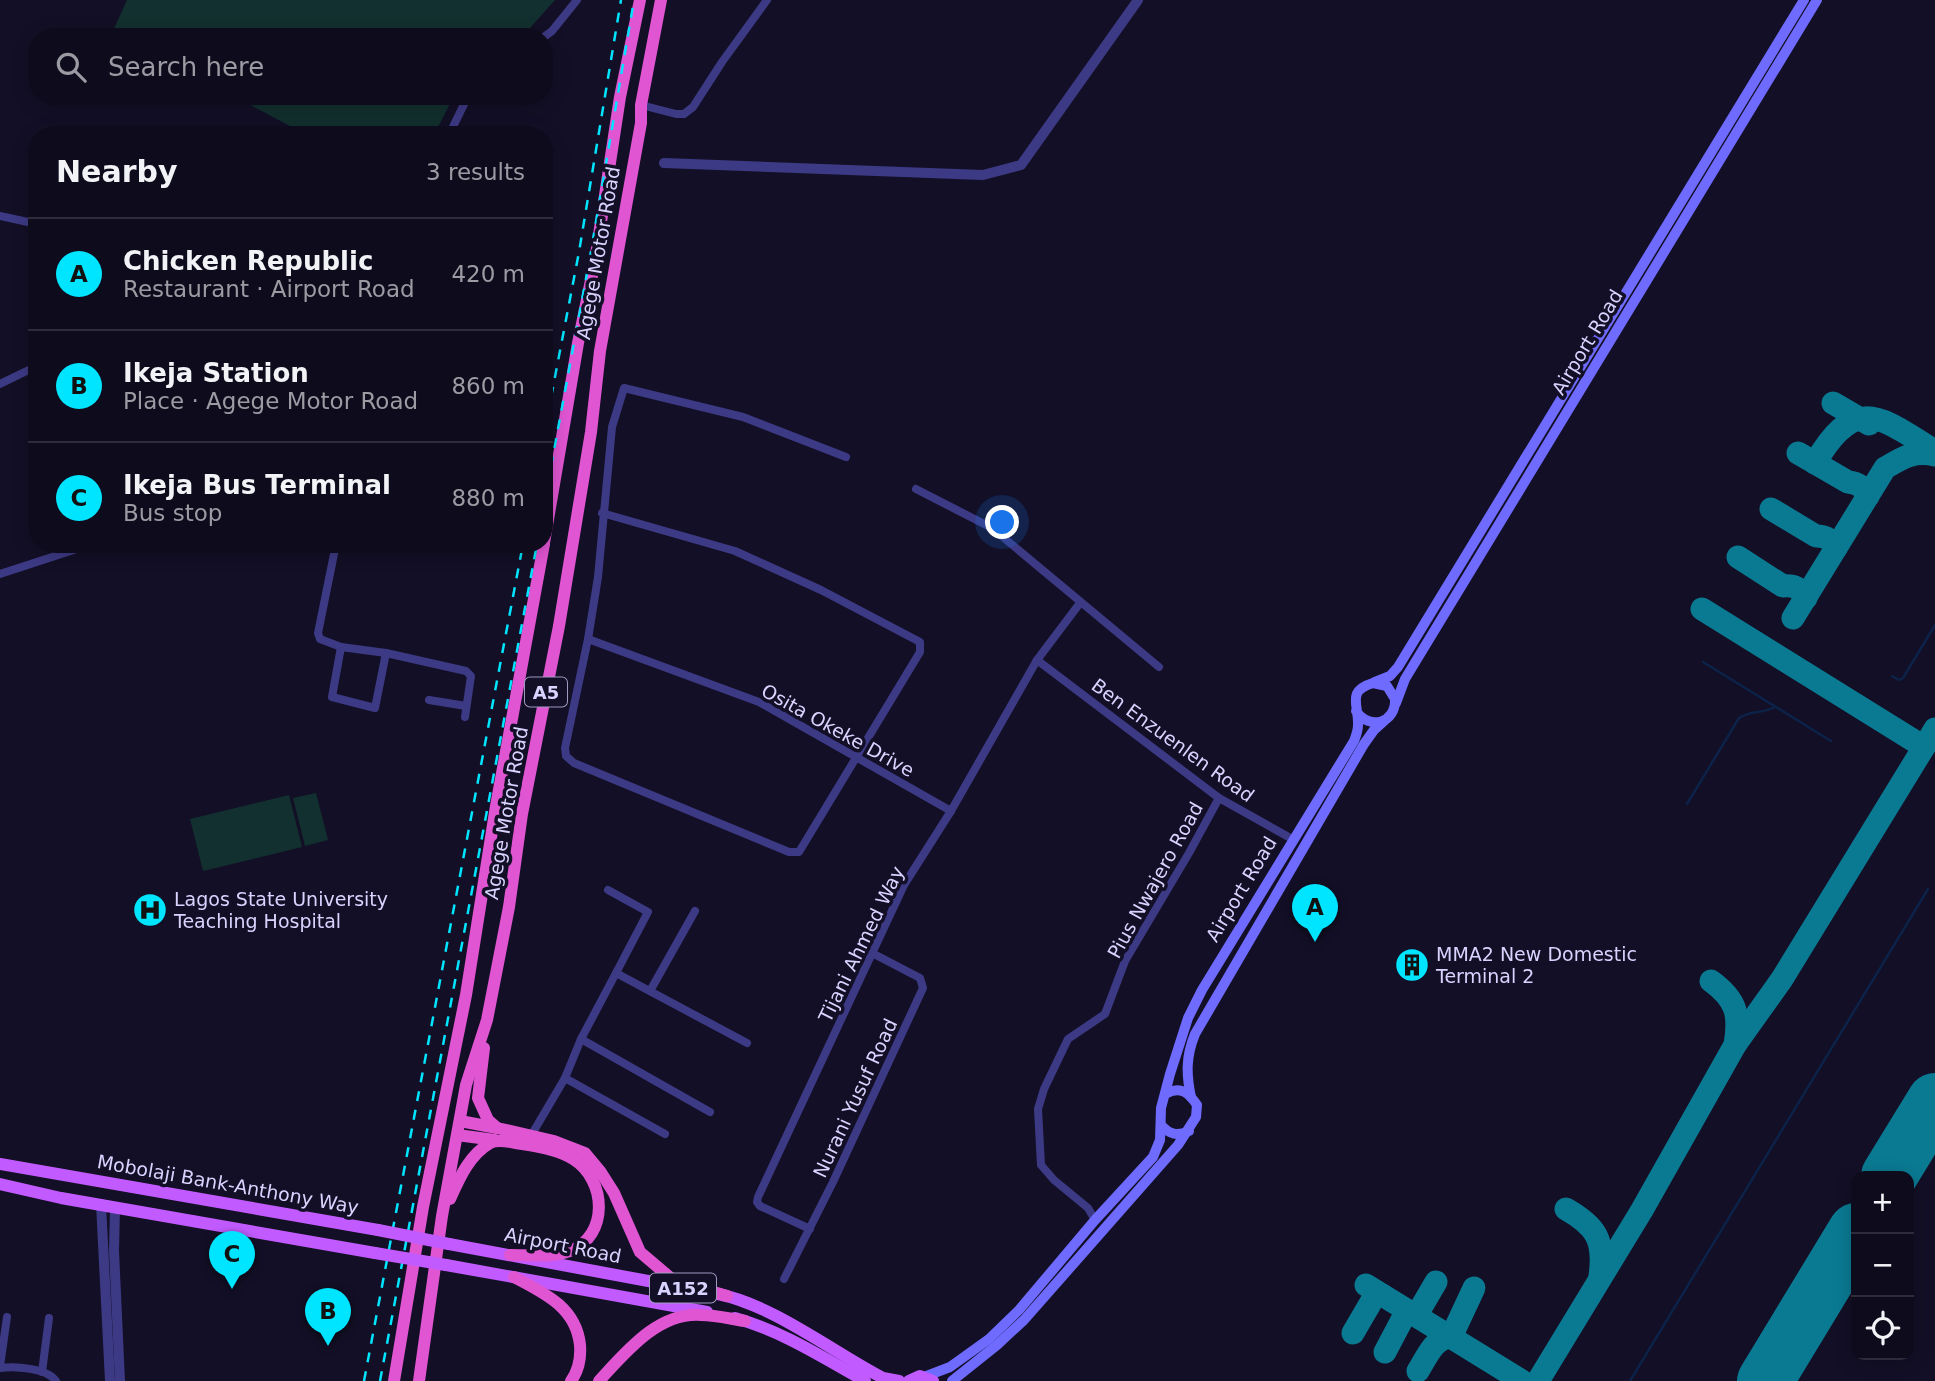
<!DOCTYPE html>
<html lang="en">
<head>
<meta charset="utf-8">
<style>
  body { margin:0; font-family:"DejaVu Sans",sans-serif; background:#171425; color:#f1f3f6 }
  .controls { position:absolute; right:21px; bottom:21px; display:grid; overflow:hidden; border-radius:14px; box-shadow:0 4px 18px #0003 }
  .controls button { width:63px; height:63px; display:grid; place-items:center; padding:0; border:0; border-bottom:2px solid #2e2b3b; background:#0e0b1c; color:#f1f3f6; font:35px sans-serif }
  .you { position:absolute; left:1003px; top:523px; width:24px; height:24px; margin:-18px; border:5px solid #fff; border-radius:50%; background:#1a73e8; box-shadow:0 0 0 10px #1a73e833 }
  .badge { display:grid; place-items:center; width:46px; height:46px; border-radius:50%; background:#00e5ff; color:#111; font-size:23px; font-weight:700 }
  .pin { position:absolute; translate:-50% -58px; filter:drop-shadow(0 2px 4px #0008) }
  .pin::after { content:''; position:absolute; top:37px; width:24px; height:21px; background:inherit; clip-path:polygon(0 0,100% 0,50% 100%) }
  .list { margin:0; padding:0; list-style:none }
  h2 { display:flex; justify-content:space-between; align-items:center; height:91px; margin:0; padding:0 28px; font-size:30px }
  h2 small { font-size:23px; font-weight:400; color:#9b9ba3 }
  .list li { display:grid; grid-template-columns:46px 1fr auto; gap:21px; align-items:center; box-sizing:border-box; height:112px; padding:0 28px; border-top:2px solid #2e2b3b }
  .list b { display:block; font-size:26px; white-space:nowrap }
  .list p { margin:0; font-size:23px; white-space:nowrap; color:#9b9ba3 }
  .list em { font-size:23px; font-style:normal; color:#9b9ba3 }
  .icon { flex:none; width:38px; height:38px; fill:none; stroke:currentColor; stroke-width:2; stroke-linecap:round; stroke-linejoin:round }
  .map { position:relative; flex:none; width:1935px; height:1381px; overflow:hidden }
  .search { position:absolute; background:#0e0b1c; box-shadow:0 4px 18px #0003; left:28px; top:28px; width:525px; height:77px; display:flex; align-items:center; gap:18px; box-sizing:border-box; padding:0 24px; border-radius:28px; color:#9b9ba3; font-size:26px }
  .panel { position:absolute; background:#0e0b1c; box-shadow:0 4px 18px #0003; left:28px; top:126px; width:525px; height:427px; border-radius:28px }
  .map>svg:first-child { display:block }
  .green { fill:#12302f }
  .lines { fill:none; stroke-linecap:round; stroke-linejoin:round }
  .stream { stroke:#0c2248; stroke-width:2.5 }
  .taxiway { stroke:#0a7a92; stroke-width:23 }
  .runway { stroke:#0a7a92; stroke-width:56 }
  .minor { stroke:#3d3a85; stroke-width:8 }
  .tertiary { stroke:#3d3a85; stroke-width:10 }
  .secondary { stroke:#6f6bff; stroke-width:10 }
  .primary { stroke:#c25bff; stroke-width:12 }
  .trunk { stroke:#e055d1; stroke-width:12 }
  .rail { stroke:#00e5ff; stroke-width:2.5; stroke-dasharray:10 9; stroke-linecap:butt }
  .primary-bridge { stroke:#c25bff; stroke-width:12 }
  .labels { text-anchor:middle; dominant-baseline:central; stroke-width:7; stroke-linejoin:round; paint-order:stroke }
  .shield { fill:#130f26; stroke:#9e99be; stroke-width:2 }
  .shield-label { font-size:18px; font-weight:bold; fill:#d9d4ff }
  .street-label { font-size:19px; fill:#d9d4ff; stroke:#130f26 }
  .poi-label { font-size:19px; fill:#d9d4ff; stroke:#130f26; text-anchor:start }
</style>
</head>
<body>
<div class="map">
<svg width="1935" height="1381" viewBox="0 0 1935 1381">
  <rect width="100%" height="100%" fill="#130f26"/>
  <g class="green">
    <path d="M127 0H555L522 37H119L112 33Z"/>
    <path d="M233 96H454L434 135H307Z"/>
    <path d="M316 793 328 840 305 846 293 798Z"/>
    <path d="M289 795 302 847 203 871 190 819Z"/>
  </g>
  <g class="lines">
    <g class="stream">
      <path d="M1703 662 1831 741"/>
      <path d="M1892 676 1899 680 1903 678 1935 625"/>
      <path d="M1687 804 1739 718C1751 710 1762 714 1775 707"/>
      <path d="M1630 1381 1928 889"/>
    </g>
    <g class="taxiway">
      <path d="M1833 403 1869 424"/>
      <path d="M1798 453 1848 482C1859 483 1863 487 1868 496"/>
      <path d="M1815 463C1856 393 1880 417 1935 451"/>
      <path d="M1771 509 1816 536C1827 536 1831 540 1836 548"/>
      <path d="M1738 557 1783 586C1795 585 1800 588 1806 598"/>
      <path d="M1702 609 1924 747"/>
      <path d="M1793 618 1885 468C1902 458 1914 450 1935 455"/>
      <path d="M1711 981C1737 1000 1740 1015 1735 1045"/>
      <path d="M1566 1209C1596 1226 1605 1240 1600 1276"/>
      <path d="M1366 1285 1522 1381"/>
      <path d="M1420 1318 1419 1311 1436 1282"/>
      <path d="M1353 1333 1374 1297 1382 1295"/>
      <path d="M1452 1338 1453 1333 1474 1288"/>
      <path d="M1385 1352 1404 1316 1413 1314"/>
      <path d="M1418 1371C1427 1357 1433 1339 1450 1337"/>
      <path d="M1538 1381 1642 1210 1735 1045 1782 979 1935 729"/>
    </g>
    <g class="runway">
      <path d="M1889 1176 1935 1101"/>
      <path d="M1765 1381 1856 1231"/>
    </g>
    <g class="minor">
      <path d="M544 37 552 31 577 0"/>
      <path d="M641 105 676 114H684L693 107 722 62 767 0"/>
      <path d="M449 135 468 96"/>
      <path d="M0 216 37 224"/>
      <path d="M0 384 37 366"/>
      <path d="M916 489 992 528 1159 667"/>
      <path d="M602 513 735 551 821 590 920 642V652L799 852H789L574 763 566 756 565 748 588 639 598 577 612 427 624 388 743 417 846 457"/>
      <path d="M140 544 159 548 171 544"/>
      <path d="M336 544 318 633 320 639 341 647 386 653 466 671 471 676 465 717"/>
      <path d="M0 574 92 544"/>
      <path d="M588 639 759 702 951 811"/>
      <path d="M341 647 332 697 375 708 386 653"/>
      <path d="M1037 660 1219 798 1294 840"/>
      <path d="M429 700 466 706"/>
      <path d="M608 890 648 912 616 973"/>
      <path d="M650 991 695 911"/>
      <path d="M581 1039 710 1112"/>
      <path d="M565 1078 665 1134"/>
      <path d="M532 1134 565 1078 581 1039 616 973 747 1043"/>
      <path d="M1095 1220 1088 1208 1054 1180 1041 1165 1038 1109 1044 1089 1068 1039 1105 1014 1125 961 1189 853 1219 798"/>
      <path d="M810 1229 760 1206 757 1202 758 1197 904 885 951 811 1037 660 1080 603"/>
      <path d="M784 1279 833 1182 923 988 920 978 872 953"/>
      <path d="M0 1366 7 1317"/>
      <path d="M0 1368C15 1366 47 1368 56 1381"/>
      <path d="M42 1372 49 1318"/>
    </g>
    <g class="tertiary">
      <path d="M664 163 983 175 1021 165 1138 0"/>
      <path d="M101 1204 110 1381"/>
      <path d="M115 1207 114 1251 120 1381"/>
    </g>
    <g class="secondary">
      <path d="M1375 682 1390 676 1398 667 1804 0"/>
      <path d="M1396 703 1405 679 1817 0"/>
      <path d="M1191 1097C1186 1074 1186 1056 1195 1034L1364 744 1374 730 1384 721"/>
      <path d="M1161 1125C1170 1135 1177 1136 1189 1131"/>
      <path d="M924 1377 950 1367 989 1339 1019 1310 1095 1220 1153 1157 1160 1140 1161 1108 1170 1074 1188 1018 1202 990 1354 741C1356 736 1358 730 1358 725 1359 705 1346 691 1373 683L1387 686 1395 699C1396 723 1370 731 1356 711"/>
      <path d="M952 1381 997 1345 1024 1320 1178 1145 1196 1117 1197 1105C1189 1093 1181 1086 1167 1093"/>
    </g>
    <g class="primary">
      <path d="M0 1164 378 1230"/>
      <path d="M0 1184 61 1198 375 1253"/>
      <path d="M449 1244 686 1288"/>
      <path d="M446 1265 707 1312"/>
      <path d="M718 1294C773 1305 833 1352 883 1378L899 1381"/>
      <path d="M735 1318C782 1331 822 1357 865 1381"/>
      <path d="M909 1381 920 1376 933 1381"/>
    </g>
    <g class="trunk">
      <path d="M544 543 578 343 595 261 620 97 640 0"/>
      <path d="M484 1048 478 1098 488 1120 497 1128 554 1141 585 1153 600 1171 614 1193 640 1252 673 1280 727 1296"/>
      <path d="M460 1121 497 1128"/>
      <path d="M457 1135 495 1140"/>
      <path d="M450 1199C459 1179 469 1155 490 1143 499 1138 512 1143 522 1144 536 1146 561 1151 573 1159 607 1180 609 1236 570 1251 552 1258 529 1255 510 1255"/>
      <path d="M514 1277C544 1293 576 1307 580 1345 581 1358 579 1370 571 1381"/>
      <path d="M394 1381 423 1207 466 995 496 806 544 544"/>
      <path d="M419 1381 442 1216 466 1085 487 1020 509 907 522 814 559 626 591 432 600 351 641 123V105L661 0"/>
      <path d="M599 1381C626 1352 658 1312 701 1315 716 1315 731 1319 745 1321"/>
    </g>
    <g class="rail">
      <path d="M544 434 579 252 621 0"/>
      <path d="M544 504 590 257 634 0"/>
      <path d="M364 1381 523 544"/>
      <path d="M380 1381 537 544"/>
    </g>
    <g class="primary-bridge">
      <path d="M378 1230 449 1244"/>
      <path d="M375 1253 446 1265"/>
    </g>
  </g>
  <defs>
    <g id="hospital-disc" transform="scale(1.75)"><circle r="9.5" fill="#00e5ff" stroke="#130f26"/><path d="M-5-5h3v3.5h4V-5h3V5h-3V1.5h-4V5h-3Z" fill="#111"/></g>
    <g id="building-disc" transform="scale(1.75)"><circle r="9.5" fill="#00e5ff" stroke="#130f26"/><path d="M-4-6H4V6H1V3H-1V6H-4ZM-2.5-4.3h1.7v1.8h-1.7ZM.8-4.3h1.7v1.8H.8ZM-2.5-1h1.7V.8h-1.7ZM.8-1h1.7V.8H.8Z" fill="#111"/></g>
  </defs>
  <g fill-rule="evenodd">
    <use href="#hospital-disc" x="150" y="910"/>
    <use href="#building-disc" x="1412" y="965"/>
  </g>
  <g class="labels">
    <g class="shield">
      <rect x="525" y="677.5" width="42" height="29" rx="5"/>
      <rect x="650" y="1273.5" width="66" height="29" rx="5"/>
    </g>
    <g class="shield-label">
      <text x="546" y="692">A5</text>
      <text x="683" y="1288">A152</text>
    </g>
    <g class="street-label">
      <text transform="translate(598 253) rotate(-80)">Agege Motor Road</text>
      <text transform="translate(1587 342) rotate(-59)">Airport Road</text>
      <text transform="translate(838 730) rotate(29)">Osita Okeke Drive</text>
      <text transform="translate(1173 740) rotate(36)">Ben Enzuenlen Road</text>
      <text transform="translate(506 813) rotate(-80)">Agege Motor Road</text>
      <text transform="translate(1155 880) rotate(-61)">Pius Nwajero Road</text>
      <text transform="translate(1241 889) rotate(-59)">Airport Road</text>
      <text transform="translate(861 944) rotate(-64)">Tijani Ahmed Way</text>
      <text transform="translate(855 1098) rotate(-65)">Nurani Yusuf Road</text>
      <text transform="translate(228 1184) rotate(10)">Mobolaji Bank-Anthony Way</text>
      <text transform="translate(563 1245) rotate(11)">Airport Road</text>
    </g>
    <g class="poi-label">
      <text x="174" y="899">Lagos State University<tspan x="174" dy="22">Teaching Hospital</tspan></text>
      <text x="1436" y="954">MMA2 New Domestic<tspan x="1436" dy="22">Terminal 2</tspan></text>
    </g>
  </g>
</svg>
<div class="controls">
<button>+</button>
<button>−</button>
<button><svg class="icon" aria-label="locate" viewBox="0 0 24 24"><circle cx="12" cy="12" r="6"/><path d="M12 2v4M12 18v4M2 12h4M18 12h4"/></svg></button>
</div>
<div class="you"></div>
<div class="pin badge" style="left:1315px;top:942px">A</div>
<div class="pin badge" style="left:328px;top:1346px">B</div>
<div class="pin badge" style="left:232px;top:1289px">C</div>
<div class="search"><svg class="icon" aria-label="search" viewBox="0 0 24 24"><circle cx="10" cy="10" r="6"/><path d="M15 15l6 6"/></svg>Search here</div>
<section class="panel">
<h2>Nearby<small>3 results</small></h2>
<ul class="list">
<li><span class="badge">A</span><div><b>Chicken Republic</b><p>Restaurant · Airport Road</p></div><em>420 m</em></li>
<li><span class="badge">B</span><div><b>Ikeja Station</b><p>Place · Agege Motor Road</p></div><em>860 m</em></li>
<li><span class="badge">C</span><div><b>Ikeja Bus Terminal</b><p>Bus stop</p></div><em>880 m</em></li>
</ul>
</section>
</div>
</body>
</html>
